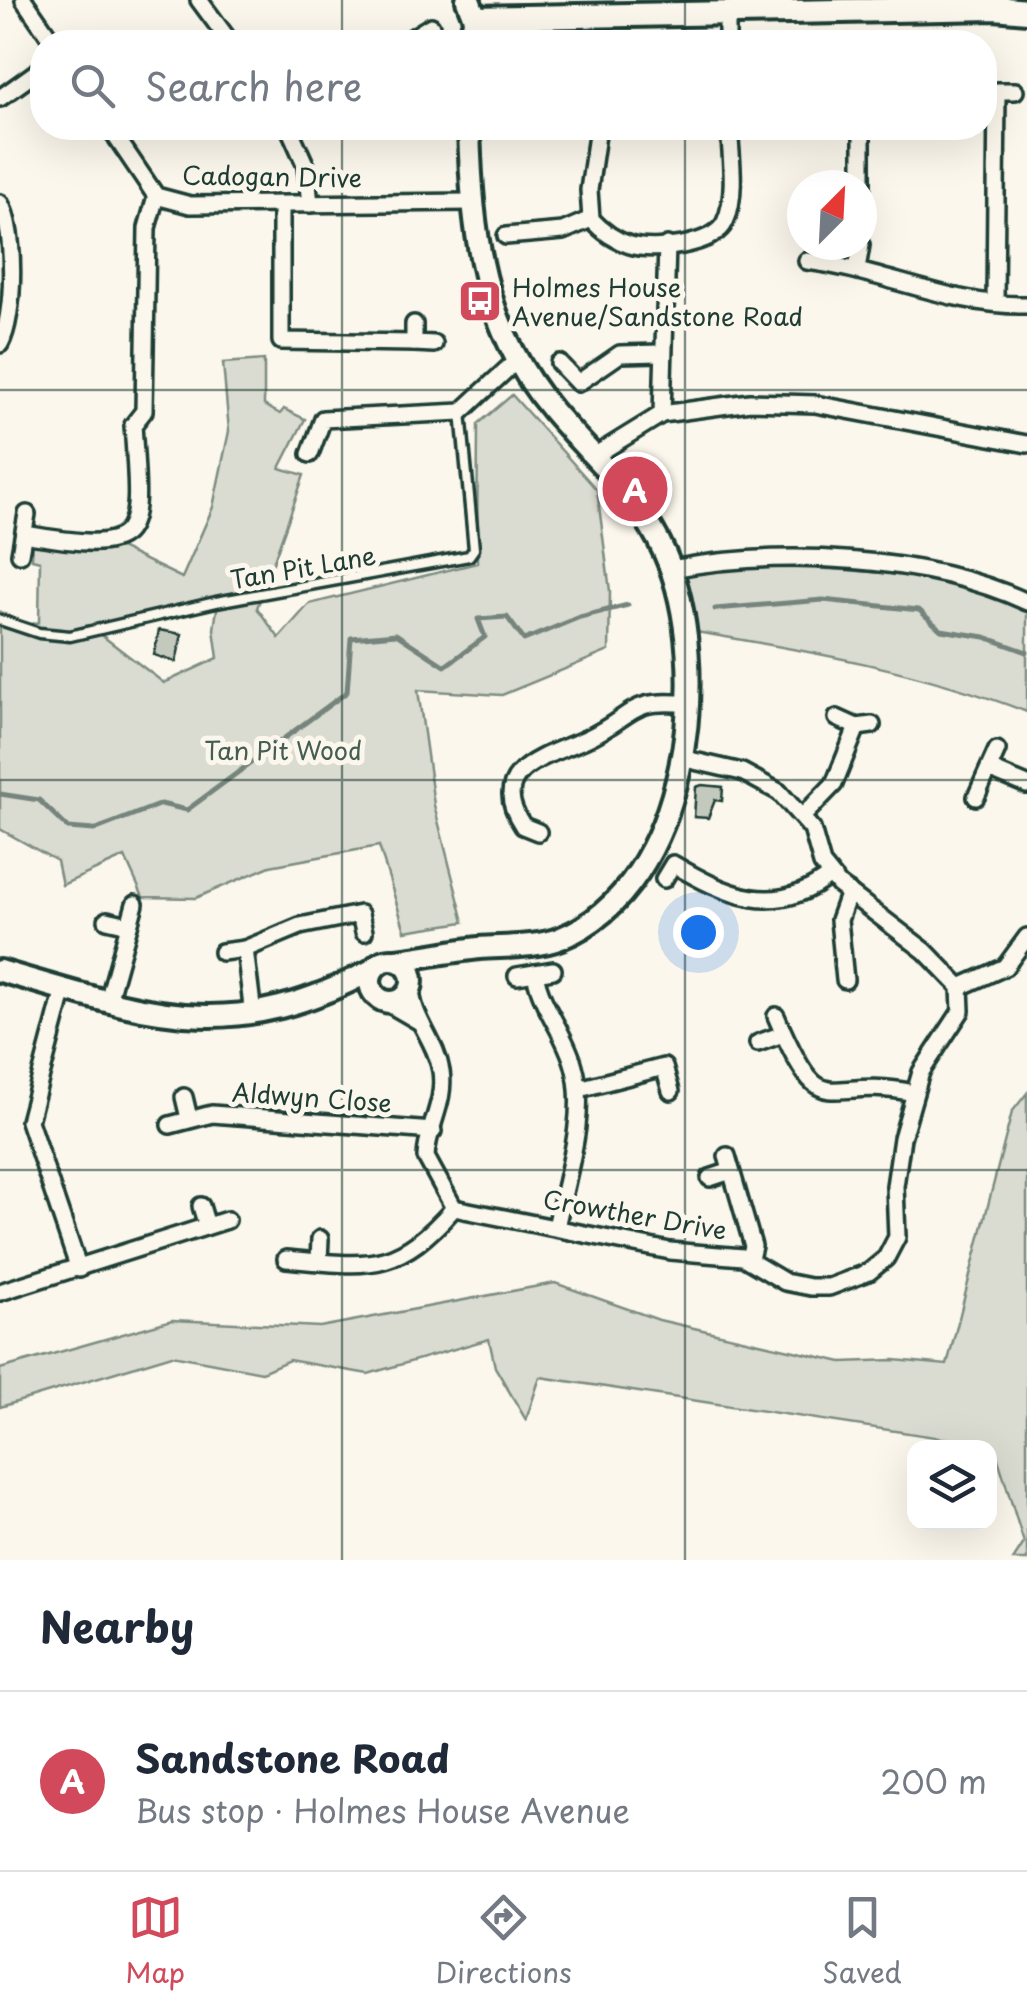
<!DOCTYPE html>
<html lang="en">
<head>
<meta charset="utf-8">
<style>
  body { margin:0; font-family:"Playpen Sans",sans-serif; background:#f2f2f3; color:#1f2937 }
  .controls { position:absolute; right:30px; bottom:30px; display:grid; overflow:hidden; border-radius:20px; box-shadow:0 10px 40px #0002 }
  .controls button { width:90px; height:90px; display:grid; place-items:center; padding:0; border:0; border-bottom:2px solid #e0e1e3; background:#fff; color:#1f2937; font:50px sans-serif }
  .compass { position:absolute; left:787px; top:170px; width:90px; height:90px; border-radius:50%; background:#fff; box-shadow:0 10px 40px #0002; rotate:24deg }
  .you { position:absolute; left:698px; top:932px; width:35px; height:35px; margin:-25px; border:8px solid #fff; border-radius:50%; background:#1a73e8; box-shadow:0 0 0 15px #1a73e833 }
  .badge { display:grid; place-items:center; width:65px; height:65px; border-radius:50%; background:#d1495b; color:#fff; font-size:32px; font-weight:700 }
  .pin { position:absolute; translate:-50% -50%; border:5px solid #fff; box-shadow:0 2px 10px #0006 }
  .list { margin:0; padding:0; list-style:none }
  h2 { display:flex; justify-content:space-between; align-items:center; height:130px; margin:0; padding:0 40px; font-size:42px }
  h2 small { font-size:32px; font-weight:400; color:#747a83 }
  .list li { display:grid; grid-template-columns:65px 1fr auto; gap:30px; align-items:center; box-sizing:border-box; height:180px; padding:0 40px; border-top:2px solid #e0e1e3 }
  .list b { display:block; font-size:38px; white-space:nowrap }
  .list p { margin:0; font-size:32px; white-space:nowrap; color:#747a83 }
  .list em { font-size:32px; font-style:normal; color:#747a83 }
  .icon { flex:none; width:55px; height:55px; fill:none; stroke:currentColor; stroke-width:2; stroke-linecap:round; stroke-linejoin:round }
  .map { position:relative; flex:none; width:1027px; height:1560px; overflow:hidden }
  .search { position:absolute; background:#fff; box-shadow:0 10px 40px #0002; left:30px; right:30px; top:30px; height:110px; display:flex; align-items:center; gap:25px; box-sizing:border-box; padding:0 35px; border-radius:40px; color:#747a83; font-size:38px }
  .sheet { height:310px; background:#fff }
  nav { display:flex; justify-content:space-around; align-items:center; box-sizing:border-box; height:140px; border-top:2px solid #e0e1e3; background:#fff; font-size:28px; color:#747a83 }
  nav a { display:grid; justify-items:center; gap:5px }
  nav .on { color:#d1495b }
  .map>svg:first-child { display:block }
  .green { fill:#dbdcd1; stroke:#7d8c82; stroke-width:2.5; fill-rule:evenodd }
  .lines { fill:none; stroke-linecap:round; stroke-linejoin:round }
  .stream { stroke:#74847b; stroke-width:5 }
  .building { fill:#c4c9be; stroke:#1f3d34; stroke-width:2.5 }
  .service-casing { stroke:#1f3d34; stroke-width:15 }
  .minor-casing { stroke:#1f3d34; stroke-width:22 }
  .tertiary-casing { stroke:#1f3d34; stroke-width:28 }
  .secondary-casing { stroke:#1f3d34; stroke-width:30 }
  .service { stroke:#fbf7ec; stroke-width:8 }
  .minor { stroke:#fbf7ec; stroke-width:15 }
  .tertiary { stroke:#fbf7ec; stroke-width:20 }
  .secondary { stroke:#fbf7ec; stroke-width:22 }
  .grid { fill:none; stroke:#1f3d34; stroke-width:2.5; stroke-opacity:0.55 }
  .labels { text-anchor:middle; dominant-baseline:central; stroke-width:10; stroke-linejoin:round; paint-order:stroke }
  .street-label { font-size:25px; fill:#1f3d34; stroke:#fbf7ec }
  .poi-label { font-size:25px; fill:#1f3d34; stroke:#fbf7ec; text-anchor:start }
  .park-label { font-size:25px; fill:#455d53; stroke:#fbf7ec }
</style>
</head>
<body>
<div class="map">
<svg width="1027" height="1560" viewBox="0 0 1027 1560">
  <rect width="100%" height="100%" fill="#fbf7ec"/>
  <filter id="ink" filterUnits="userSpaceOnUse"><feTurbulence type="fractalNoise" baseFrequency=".01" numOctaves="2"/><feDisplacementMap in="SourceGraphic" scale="20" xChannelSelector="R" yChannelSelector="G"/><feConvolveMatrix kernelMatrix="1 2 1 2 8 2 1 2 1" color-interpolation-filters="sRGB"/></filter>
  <g filter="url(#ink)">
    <g class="green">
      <path d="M264 360V405L280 414 284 409 305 419 280 468 304 475 257 608 279 638 309 604 477 563 478 424 512 395 597 490 610 591 609 651 502 695 418 690 434 805 464 922 405 931 379 846 270 866 196 898 143 897 125 857 62 885 57 861 0 829V612L29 625 39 622 40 561 32 559 33 541 96 551 120 548 182 578 213 507 229 431 223 363ZM218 602 214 629 218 658 164 683 96 631Z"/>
      <path d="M728 567C827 568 937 567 1027 611V712C919 670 810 651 696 632L684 623 685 576Z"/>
      <path d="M1027 1093V1560H1013L1024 1543 994 1446 540 1377 526 1420 495 1367 489 1339 368 1374 289 1360 262 1372 172 1355 0 1407V1369L172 1320 320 1327 555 1283 659 1320 842 1362 894 1360 947 1365 1012 1112Z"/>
    </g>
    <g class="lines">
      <g class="stream">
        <path d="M715 609 823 600 919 610 941 630 985 637 1027 652"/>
        <path d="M0 794 39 800 68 828 94 830 161 804 187 810 347 692 351 638 396 634 445 666 485 637 478 619 507 617 524 640 580 617 628 605"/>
      </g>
    </g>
    <g class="building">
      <path d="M159 630 182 634 176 662 154 655Z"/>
      <path d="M702 785 723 787 722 801 715 800 708 818 694 817 696 787Z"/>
    </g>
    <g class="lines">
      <g class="service-casing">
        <path id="service" d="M0 620 39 633 70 636 216 602 469 556 474 549 461 412"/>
      </g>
      <g class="minor-casing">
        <g id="minor">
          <path d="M24 0 53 42"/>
          <path d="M199 0 230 42"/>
          <path d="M727 13V42"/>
          <path d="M405 42 431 26"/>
          <path d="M0 98 42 68"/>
          <path d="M110 128 156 196 190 205 471 202"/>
          <path d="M289 128 306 166 310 204"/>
          <path d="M598 128 589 190 591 219C602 231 614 240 630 245 653 252 714 246 725 222 737 197 731 155 729 128"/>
          <path d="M862 185V128"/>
          <path d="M0 203C16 229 15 318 0 344"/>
          <path d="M281 206V341L414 343"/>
          <path d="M506 236 563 231 591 219"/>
          <path d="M807 261C880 270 954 307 1027 305"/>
          <path d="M857 269 861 245"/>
          <path d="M995 303 997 91H1015"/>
          <path d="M414 324V343L434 344"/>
          <path d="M559 363 578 383 620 354 661 353"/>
          <path d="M662 414 667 245"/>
          <path d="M310 454 323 419 461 412 517 360"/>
          <path d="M594 456 662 414 750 402 815 404 1027 444"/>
          <path d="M24 534C147 555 141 541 133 425L144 411 147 228 156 196"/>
          <path d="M20 554 27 514"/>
          <path d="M671 569C781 549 925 555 1027 602"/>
          <path d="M837 718 857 727 872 725"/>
          <path d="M989 769 1027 785"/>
          <path d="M976 797 997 750"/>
          <path d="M803 816 834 784 857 727"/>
          <path d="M538 832 523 826C484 768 550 756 588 738 636 715 628 698 688 704"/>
          <path d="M664 879 673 864C726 895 776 919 830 875"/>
          <path d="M107 920 129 925"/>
          <path d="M222 952 245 949"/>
          <path d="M535 973C541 1008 565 1032 574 1066 588 1115 566 1178 556 1228"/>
          <path d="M517 976 553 970"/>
          <path d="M845 980 839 920 849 892"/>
          <path d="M960 987 1005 967 1027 937"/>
          <path d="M411 988C412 1019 436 1040 441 1071 446 1103 427 1127 426 1157L454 1208 670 1251 743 1257 785 1282 810 1287H829L869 1272 886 1258 897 1237 895 1186 902 1138 921 1072 961 1011 960 987 925 951 839 885 822 864 812 829 779 792 742 772 681 758"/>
          <path d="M64 989 29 1121 79 1269"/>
          <path d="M108 1001 135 904"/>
          <path d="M384 1001 420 1022"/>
          <path d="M253 1014 245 949 300 926 360 914 364 932"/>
          <path d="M776 1016C825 1130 821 1073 914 1093"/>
          <path d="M758 1043 783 1034"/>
          <path d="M579 1089 664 1067 671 1091"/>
          <path d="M184 1097 189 1118"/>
          <path d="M170 1125 212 1114 433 1131"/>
          <path d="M727 1156 753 1246 750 1259"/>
          <path d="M710 1178 731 1171"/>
          <path d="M201 1206 207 1226"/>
          <path d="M286 1259C368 1266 395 1275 454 1208"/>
          <path d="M319 1261 320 1239"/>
          <path d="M0 1292 227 1220"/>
        </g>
      </g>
      <g class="tertiary-casing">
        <g id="tertiary">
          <path d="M468 42 475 18"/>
          <circle cx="391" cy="981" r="21"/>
          <path d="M396 960C424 957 451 951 479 948 506 946 536 948 561 938 690 886 714 665 665 554 640 497 593 458 553 411 482 327 472 234 469 128"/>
          <path d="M0 971C146 1013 228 1047 372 970"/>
        </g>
      </g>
      <g class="secondary-casing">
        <path id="secondary" d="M468 0 475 18 995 8 1027 11"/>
      </g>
      <use href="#service" class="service"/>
      <use href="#minor" class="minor"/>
      <use href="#tertiary" class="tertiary"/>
      <use href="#secondary" class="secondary"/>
    </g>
  </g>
  <path class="grid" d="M342 0V42M685 0V42M342 128V1560M685 128V1560M0 390H1027M0 780H1027M0 1170H1027"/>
  <defs>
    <g id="bus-square" transform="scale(2.25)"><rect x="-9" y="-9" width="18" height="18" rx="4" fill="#d1495b" stroke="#fbf7ec"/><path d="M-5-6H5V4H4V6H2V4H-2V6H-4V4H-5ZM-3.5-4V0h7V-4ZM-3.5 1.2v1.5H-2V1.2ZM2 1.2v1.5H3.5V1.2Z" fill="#fff"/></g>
  </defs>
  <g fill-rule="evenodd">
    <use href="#bus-square" x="480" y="301"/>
  </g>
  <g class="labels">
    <g class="street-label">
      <text transform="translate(272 176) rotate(1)">Cadogan Drive</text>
      <text transform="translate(303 567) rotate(-10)">Tan Pit Lane</text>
      <text transform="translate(312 1097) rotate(4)">Aldwyn Close</text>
      <text transform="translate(635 1214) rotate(10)">Crowther Drive</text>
    </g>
    <g class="poi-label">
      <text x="512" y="287">Holmes House<tspan x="512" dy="29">Avenue/Sandstone Road</tspan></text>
    </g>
    <g class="park-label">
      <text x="283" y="750">Tan Pit Wood</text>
    </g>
  </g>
</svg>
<div class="controls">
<button><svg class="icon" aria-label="layers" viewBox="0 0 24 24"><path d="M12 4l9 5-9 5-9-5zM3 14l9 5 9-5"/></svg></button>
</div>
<svg class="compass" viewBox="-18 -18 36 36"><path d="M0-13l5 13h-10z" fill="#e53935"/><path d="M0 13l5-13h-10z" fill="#747a83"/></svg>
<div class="you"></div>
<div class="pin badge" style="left:635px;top:489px">A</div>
<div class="search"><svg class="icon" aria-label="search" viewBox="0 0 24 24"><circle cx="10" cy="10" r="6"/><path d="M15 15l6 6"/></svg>Search here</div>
</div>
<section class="sheet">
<h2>Nearby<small></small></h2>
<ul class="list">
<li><span class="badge">A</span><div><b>Sandstone Road</b><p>Bus stop · Holmes House Avenue</p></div><em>200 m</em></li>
</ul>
</section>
<nav>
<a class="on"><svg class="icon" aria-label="map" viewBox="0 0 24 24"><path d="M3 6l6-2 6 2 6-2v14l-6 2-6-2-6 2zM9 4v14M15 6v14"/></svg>Map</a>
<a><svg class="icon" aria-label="directions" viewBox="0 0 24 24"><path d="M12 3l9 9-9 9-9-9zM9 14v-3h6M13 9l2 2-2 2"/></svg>Directions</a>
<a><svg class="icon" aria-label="saved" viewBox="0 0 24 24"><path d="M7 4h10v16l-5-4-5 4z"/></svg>Saved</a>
</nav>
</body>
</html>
